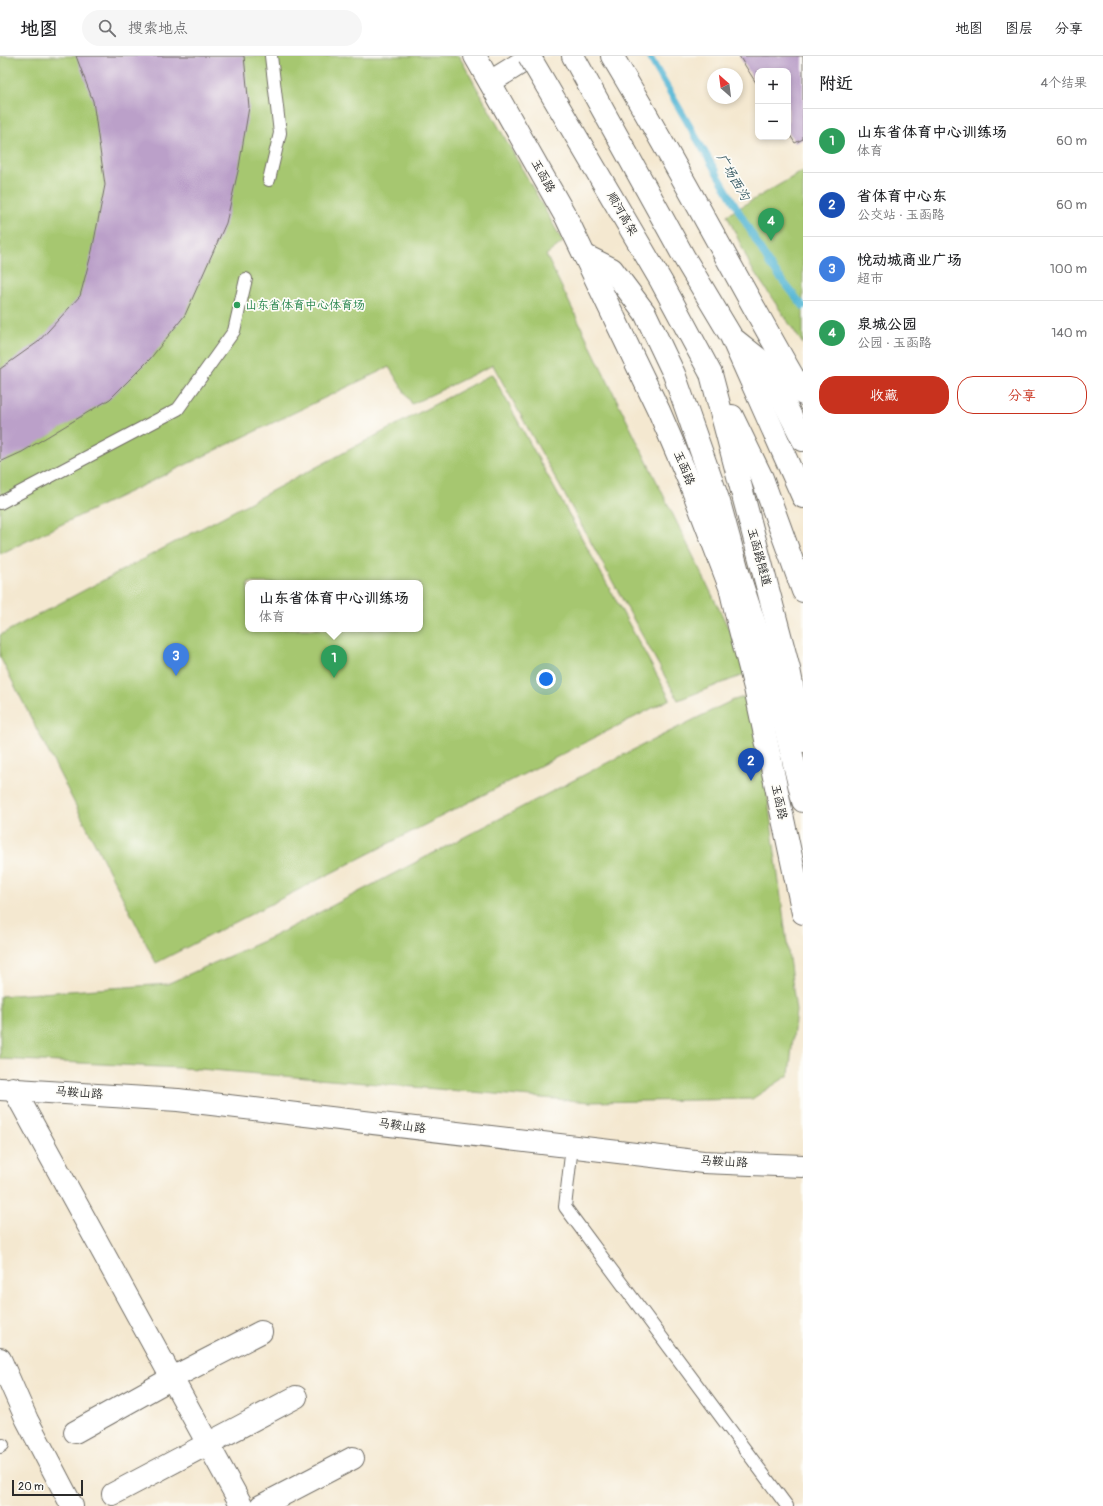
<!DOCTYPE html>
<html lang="zh">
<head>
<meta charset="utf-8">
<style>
  body { margin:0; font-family:Pangolin,"LXGW WenKai TC",sans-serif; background:#f6f6f6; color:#202124 }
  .controls { position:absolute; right:12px; top:12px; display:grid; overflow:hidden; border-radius:8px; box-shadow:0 2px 6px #0003 }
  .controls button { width:36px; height:36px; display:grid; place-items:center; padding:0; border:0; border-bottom:1px solid #e0e0e0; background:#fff; color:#202124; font:20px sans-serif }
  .compass { position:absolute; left:707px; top:12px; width:36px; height:36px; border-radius:50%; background:#fff; box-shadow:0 2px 6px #0003; rotate:332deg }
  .scale { position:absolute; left:12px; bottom:10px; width:71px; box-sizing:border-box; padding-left:4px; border:2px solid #2b2b2b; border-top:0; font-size:11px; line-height:14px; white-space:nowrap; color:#2b2b2b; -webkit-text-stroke:3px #fdfcf7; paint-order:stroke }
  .you { position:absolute; left:546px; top:623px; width:14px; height:14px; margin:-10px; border:3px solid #fff; border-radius:50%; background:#1a73e8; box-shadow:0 0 0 6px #1a73e833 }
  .badge { display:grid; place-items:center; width:26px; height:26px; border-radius:50%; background:#c8321e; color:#fff; font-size:13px; font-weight:700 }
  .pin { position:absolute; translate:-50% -33px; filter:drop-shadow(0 1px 2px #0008) }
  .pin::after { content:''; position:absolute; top:21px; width:14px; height:12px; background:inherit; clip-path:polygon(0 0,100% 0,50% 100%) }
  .popup { position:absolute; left:245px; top:524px; width:178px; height:52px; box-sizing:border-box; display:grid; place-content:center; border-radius:8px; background:#fff; filter:drop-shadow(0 1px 3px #0005); font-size:13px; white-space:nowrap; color:#757577 }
  .popup b { font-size:15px; color:#202124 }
  .popup::after { content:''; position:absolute; left:50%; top:100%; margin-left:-8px; border:8px solid transparent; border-top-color:#fff }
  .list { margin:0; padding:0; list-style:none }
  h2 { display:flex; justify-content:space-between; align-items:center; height:52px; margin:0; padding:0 16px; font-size:17px }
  h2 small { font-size:13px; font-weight:400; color:#757577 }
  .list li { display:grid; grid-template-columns:26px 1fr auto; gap:12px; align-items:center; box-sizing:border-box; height:64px; padding:0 16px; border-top:1px solid #e0e0e0 }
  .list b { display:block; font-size:15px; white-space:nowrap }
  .list p { margin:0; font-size:13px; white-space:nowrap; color:#757577 }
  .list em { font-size:13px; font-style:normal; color:#757577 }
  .actions { display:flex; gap:8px; padding:12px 16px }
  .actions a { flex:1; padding:9px 0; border:1px solid #c8321e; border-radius:16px; text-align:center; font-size:14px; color:#c8321e }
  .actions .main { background:#c8321e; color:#fff }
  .icon { flex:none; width:22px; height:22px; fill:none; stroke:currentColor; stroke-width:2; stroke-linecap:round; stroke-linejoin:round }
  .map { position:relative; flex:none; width:803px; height:1450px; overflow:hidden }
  header { display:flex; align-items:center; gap:24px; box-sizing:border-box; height:56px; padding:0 20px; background:#fff; border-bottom:1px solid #e0e0e0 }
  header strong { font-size:19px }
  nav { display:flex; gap:22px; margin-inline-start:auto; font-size:14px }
  .search { width:280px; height:36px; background:#f6f6f6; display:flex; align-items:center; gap:10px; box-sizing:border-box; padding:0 14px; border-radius:22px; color:#757577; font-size:15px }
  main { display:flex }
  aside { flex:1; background:#fff }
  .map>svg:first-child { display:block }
  .green { fill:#a6c770; stroke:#68794e; fill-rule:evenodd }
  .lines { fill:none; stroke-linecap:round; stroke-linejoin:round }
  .stream { stroke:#57b7d5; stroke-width:7 }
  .building { fill:#bba0c9 }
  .lane-casing { stroke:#716d65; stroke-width:14 }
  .street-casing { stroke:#716d65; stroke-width:24 }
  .secondary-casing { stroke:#716d65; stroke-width:24 }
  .primary-casing { stroke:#716d65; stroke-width:24 }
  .highway-casing { stroke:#716d65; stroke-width:24 }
  .lane { stroke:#fff; stroke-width:12 }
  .street { stroke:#fff; stroke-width:22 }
  .secondary { stroke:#fff; stroke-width:22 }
  .primary { stroke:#fff; stroke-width:22 }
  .highway { stroke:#fff; stroke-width:22 }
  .highway-bridge-casing { stroke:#716d65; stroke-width:24; stroke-linecap:butt }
  .highway-bridge { stroke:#fff; stroke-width:22 }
  .leisure-dot { fill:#2e9e5b; stroke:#fdfcf7; stroke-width:1.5 }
  .labels { text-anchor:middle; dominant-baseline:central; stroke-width:3.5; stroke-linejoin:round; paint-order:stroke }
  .street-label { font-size:12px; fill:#2b2b2b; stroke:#fdfcf7 }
  .leisure-label { font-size:12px; fill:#27864d; stroke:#fdfcf7; text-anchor:start }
  .water-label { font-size:13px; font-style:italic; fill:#3a5c66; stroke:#fdfcf7 }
</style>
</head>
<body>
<header>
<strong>地图</strong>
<div class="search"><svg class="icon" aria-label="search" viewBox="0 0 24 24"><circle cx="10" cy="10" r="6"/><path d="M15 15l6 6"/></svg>搜索地点</div>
<nav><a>地图</a><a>图层</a><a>分享</a></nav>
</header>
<main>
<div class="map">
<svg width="803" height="1450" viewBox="0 0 803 1450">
  <rect width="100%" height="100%" fill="#fdfcf7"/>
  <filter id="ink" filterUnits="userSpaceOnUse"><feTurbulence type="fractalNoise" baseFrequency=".025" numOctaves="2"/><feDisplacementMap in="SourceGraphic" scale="8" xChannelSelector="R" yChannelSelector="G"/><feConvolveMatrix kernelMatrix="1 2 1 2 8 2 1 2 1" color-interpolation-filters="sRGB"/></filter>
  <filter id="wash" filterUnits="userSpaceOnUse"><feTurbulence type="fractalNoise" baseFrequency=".012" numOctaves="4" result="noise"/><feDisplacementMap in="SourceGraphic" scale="16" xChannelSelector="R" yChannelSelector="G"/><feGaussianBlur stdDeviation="0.9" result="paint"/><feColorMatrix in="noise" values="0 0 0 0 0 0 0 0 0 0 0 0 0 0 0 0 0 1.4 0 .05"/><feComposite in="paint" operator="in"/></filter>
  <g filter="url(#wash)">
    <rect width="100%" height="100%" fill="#f4e8d0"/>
    <g class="green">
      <path d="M0 0H459L563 186 546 199 744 604 746 618 678 644 493 309 412 348 389 311 0 498Z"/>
      <path d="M803 115V288L751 211 727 159Z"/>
      <path d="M492 318 670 643 156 907 0 601V579ZM248 527H420V573H248Z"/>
      <path d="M754 638 796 955 789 1019 752 1043 590 1046 200 1013 0 1003V940L167 928 272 881 601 710 731 645Z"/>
    </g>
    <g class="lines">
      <path class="stream" d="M649 0 770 209 803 250"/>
    </g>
    <g id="blocks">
      <g class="building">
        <path d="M76 0H244L249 51 239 111 226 167 185 259 150 303 110 343 22 396 0 406V313L38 286 80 240 92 195 105 129 93 45Z"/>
        <path d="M739 0H803V83L795 87 788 76V15H758V30Z"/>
      </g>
    </g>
  </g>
  <g filter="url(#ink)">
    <use href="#blocks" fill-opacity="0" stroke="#716d65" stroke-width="1"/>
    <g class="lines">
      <g class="lane-casing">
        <g id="lane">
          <path d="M269 124 280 77 271 0"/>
          <path d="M0 447 178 353 234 275 246 223"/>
          <path d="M572 1090 565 1151 787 1450"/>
          <path d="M0 1391 3 1389"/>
        </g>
      </g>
      <g class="street-casing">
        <g id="street">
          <path d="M13 1032 242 1450"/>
          <path d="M0 1303 27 1364 72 1450"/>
          <path d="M75 1376 172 1322 261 1276"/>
          <path d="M113 1438 296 1341"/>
          <path d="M261 1450 353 1402"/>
        </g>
      </g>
      <g class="secondary-casing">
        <path id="secondary" d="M0 1033 178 1044 703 1106 803 1110"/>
      </g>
      <g class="primary-casing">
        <g id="primary">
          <path d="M475 0 566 161 659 355 692 432 730 531 739 570 755 632 803 857"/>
          <path d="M612 0C679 111 738 226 803 338"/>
          <path d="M490 26 532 0"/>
        </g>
      </g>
      <g class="highway-casing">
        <g id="highway">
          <path d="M573 0 685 203 731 280 803 441"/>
          <path d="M584 199 612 213 645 257 674 318 719 446 740 523 776 633 803 745"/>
          <path d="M735 284 764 307 803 384"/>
          <path d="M711 318 789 613 803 685"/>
          <path d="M732 360 762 422 803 535"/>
        </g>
      </g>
      <use href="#lane" class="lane"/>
      <use href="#street" class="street"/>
      <use href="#secondary" class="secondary"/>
      <use href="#primary" class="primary"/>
      <use href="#highway" class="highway"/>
      <g class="highway-bridge-casing">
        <path id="highway-bridge" d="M529 0 661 225 711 318"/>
      </g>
      <use href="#highway-bridge" class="highway-bridge"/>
    </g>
  </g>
  <circle class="leisure-dot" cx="237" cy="249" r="4"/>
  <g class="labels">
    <g class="street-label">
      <text transform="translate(543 120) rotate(61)">玉函路</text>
      <text transform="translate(622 158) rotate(60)">顺河高架</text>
      <text transform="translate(684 412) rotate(67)">玉函路</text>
      <text transform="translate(759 501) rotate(75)">玉函路隧道</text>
      <text transform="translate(779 746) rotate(78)">玉函路</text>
      <text transform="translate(79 1037) rotate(4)">马鞍山路</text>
      <text transform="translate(402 1070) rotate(7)">马鞍山路</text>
      <text transform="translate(724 1106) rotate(3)">马鞍山路</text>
    </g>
    <g class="leisure-label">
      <text x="245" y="249">山东省体育中心体育场</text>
    </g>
    <g class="water-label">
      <text transform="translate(733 121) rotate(60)">广场西沟</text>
    </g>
  </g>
</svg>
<div class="controls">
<button>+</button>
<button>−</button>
</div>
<svg class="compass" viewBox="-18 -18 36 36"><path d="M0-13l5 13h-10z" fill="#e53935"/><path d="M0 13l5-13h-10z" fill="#757577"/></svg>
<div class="scale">20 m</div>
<div class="you"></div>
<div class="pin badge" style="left:334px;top:622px;background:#2e9e5b">1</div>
<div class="popup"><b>山东省体育中心训练场</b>体育</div>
<div class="pin badge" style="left:751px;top:725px;background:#1a4fb4">2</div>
<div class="pin badge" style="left:176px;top:620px;background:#3f7fe0">3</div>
<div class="pin badge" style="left:771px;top:185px;background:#2e9e5b">4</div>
</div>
<aside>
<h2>附近<small>4个结果</small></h2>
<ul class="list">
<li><span class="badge" style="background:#2e9e5b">1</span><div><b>山东省体育中心训练场</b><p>体育</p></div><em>60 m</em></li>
<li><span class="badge" style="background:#1a4fb4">2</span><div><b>省体育中心东</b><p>公交站 · 玉函路</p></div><em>60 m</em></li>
<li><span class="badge" style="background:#3f7fe0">3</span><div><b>悦动城商业广场</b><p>超市</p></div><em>100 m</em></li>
<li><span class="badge" style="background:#2e9e5b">4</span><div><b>泉城公园</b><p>公园 · 玉函路</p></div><em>140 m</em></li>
</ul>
<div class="actions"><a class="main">收藏</a><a>分享</a></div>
</aside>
</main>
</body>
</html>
